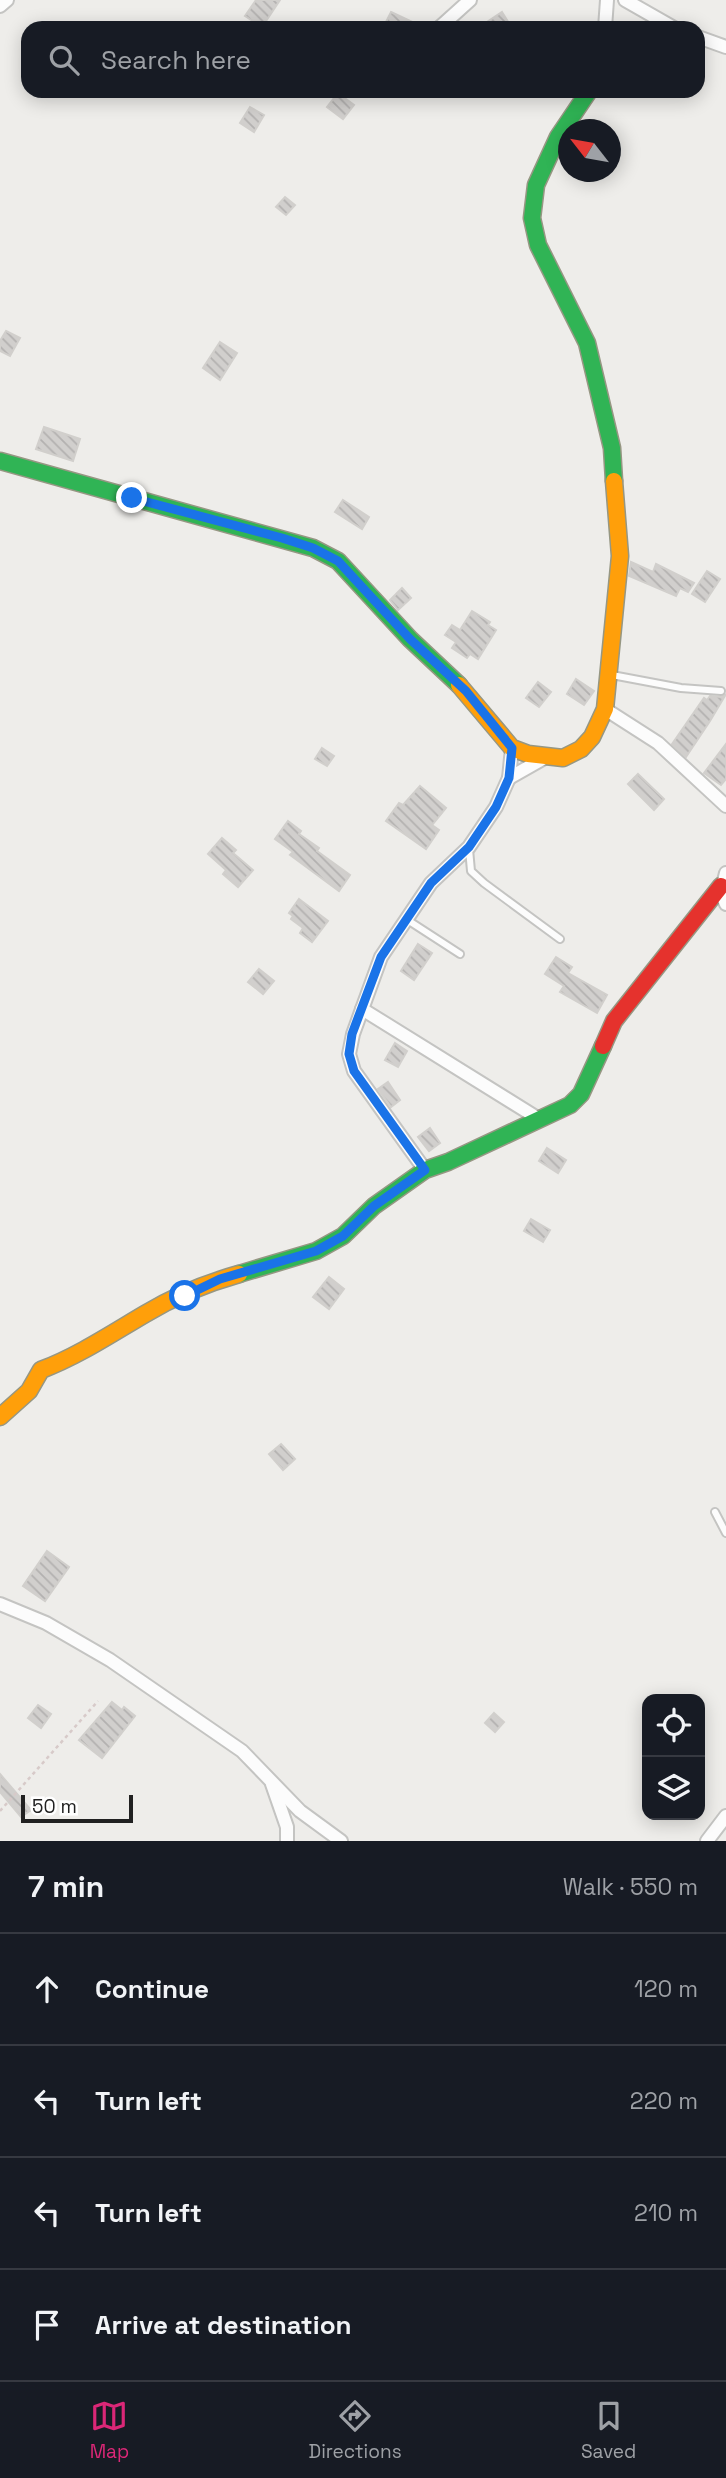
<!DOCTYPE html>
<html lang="en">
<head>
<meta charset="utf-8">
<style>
  body { margin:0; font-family:"Space Grotesk",sans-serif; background:#242831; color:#f1f3f6 }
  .controls { position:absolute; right:21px; bottom:21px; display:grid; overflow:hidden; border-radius:14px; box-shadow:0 4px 18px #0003 }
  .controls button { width:63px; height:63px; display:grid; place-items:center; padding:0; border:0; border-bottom:2px solid #363941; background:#171b24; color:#f1f3f6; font:35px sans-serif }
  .compass { position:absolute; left:558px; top:119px; width:63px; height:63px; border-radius:50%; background:#171b24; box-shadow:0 4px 18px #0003; rotate:301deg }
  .scale { position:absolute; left:21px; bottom:18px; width:112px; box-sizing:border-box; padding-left:7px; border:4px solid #212121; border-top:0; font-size:19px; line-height:24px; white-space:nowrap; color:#212121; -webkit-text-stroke:5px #fff; paint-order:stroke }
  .stop { position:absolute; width:21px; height:21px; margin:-16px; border:5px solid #1a73e8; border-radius:50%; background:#fff }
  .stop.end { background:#1a73e8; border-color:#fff; box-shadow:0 2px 7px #0008 }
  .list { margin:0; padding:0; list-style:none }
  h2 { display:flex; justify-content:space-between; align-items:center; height:91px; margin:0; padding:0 28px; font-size:30px }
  h2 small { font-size:23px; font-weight:400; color:#9ea1a6 }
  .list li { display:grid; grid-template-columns:46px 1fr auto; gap:21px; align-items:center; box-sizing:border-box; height:112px; padding:0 28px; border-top:2px solid #363941 }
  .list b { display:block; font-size:26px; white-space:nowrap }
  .list em { font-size:23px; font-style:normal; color:#9ea1a6 }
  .icon { flex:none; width:38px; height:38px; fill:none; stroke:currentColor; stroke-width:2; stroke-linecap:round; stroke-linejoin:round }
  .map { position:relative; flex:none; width:726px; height:1841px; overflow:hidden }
  .search { position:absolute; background:#171b24; box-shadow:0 4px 18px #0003; left:21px; right:21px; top:21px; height:77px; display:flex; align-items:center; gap:18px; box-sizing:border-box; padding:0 24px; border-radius:21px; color:#9ea1a6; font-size:26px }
  .sheet { height:539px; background:#171b24 }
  nav { display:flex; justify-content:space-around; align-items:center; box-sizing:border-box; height:98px; border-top:2px solid #363941; background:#171b24; font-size:19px; color:#9ea1a6 }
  nav a { display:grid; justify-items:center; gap:4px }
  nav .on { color:#db2777 }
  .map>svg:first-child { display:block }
  .building { fill:url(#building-back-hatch); stroke:#d1cfcc; stroke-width:2 }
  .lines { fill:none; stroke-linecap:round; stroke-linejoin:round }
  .lane-casing { stroke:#c4c4c2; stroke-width:10 }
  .street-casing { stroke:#c4c4c2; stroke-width:16 }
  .fast-casing { stroke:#969783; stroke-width:19 }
  .slow-casing { stroke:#969783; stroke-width:19 }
  .jam-casing { stroke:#969783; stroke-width:19 }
  .path { stroke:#d7cac9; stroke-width:2.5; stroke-dasharray:3.5 3.5; stroke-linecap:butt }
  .lane { stroke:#fcfcfc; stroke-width:6 }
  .street { stroke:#fcfcfc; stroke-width:12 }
  .fast { stroke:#30b455; stroke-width:16 }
  .slow { stroke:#ff9f0a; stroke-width:16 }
  .jam { stroke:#e5322d; stroke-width:16 }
  .route { stroke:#1a73e8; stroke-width:9 }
</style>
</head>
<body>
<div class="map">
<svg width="726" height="1841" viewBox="0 0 726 1841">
  <defs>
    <pattern id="building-back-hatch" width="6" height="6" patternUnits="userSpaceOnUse" patternTransform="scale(1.75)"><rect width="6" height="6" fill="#d1cfcd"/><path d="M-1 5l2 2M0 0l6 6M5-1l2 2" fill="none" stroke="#b3b1b0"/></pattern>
  </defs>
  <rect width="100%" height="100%" fill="#eeedea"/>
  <g class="building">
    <path d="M256 0H280L262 27 245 16Z"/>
    <path d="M391 12 425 28H383Z"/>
    <path d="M502 12 512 28H478Z"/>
    <path d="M338 93 354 105 343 119 327 107Z"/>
    <path d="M250 107 264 115 254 132 240 123Z"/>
    <path d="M285 197 295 205 286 215 276 207Z"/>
    <path d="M6 331 20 338 10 356 0 351V341Z"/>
    <path d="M220 342 237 353 220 380 203 368Z"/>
    <path d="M44 427 80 439 73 461 36 449Z"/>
    <path d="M343 500 369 517 362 529 335 512Z"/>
    <path d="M631 562 653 572 656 564 694 583 688 592 680 588 676 596 629 576Z"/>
    <path d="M707 571 720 579 705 602 692 594Z"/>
    <path d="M402 588 411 598 398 610 390 600Z"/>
    <path d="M472 611 490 622 488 625 496 630 478 659 470 654 467 658 452 648 456 642 445 635 452 625 460 630Z"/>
    <path d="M576 679 594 691 584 705 567 694Z"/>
    <path d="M538 682 551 692 539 707 526 698Z"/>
    <path d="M726 694 710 721 686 757 672 744 704 698 707 700 710 696 721 697Z"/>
    <path d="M726 744V779L721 785 704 773Z"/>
    <path d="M322 748 334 756 327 766 315 759Z"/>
    <path d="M638 774 664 799 654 810 628 784Z"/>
    <path d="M420 786 446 808 432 825 439 830 426 849 386 821 399 803 403 805Z"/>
    <path d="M288 821 301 831 299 834 319 848 317 851 350 875 339 891 290 855 293 852 275 839Z"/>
    <path d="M222 838 236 850 233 853 253 870 238 887 223 874 226 870 208 854Z"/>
    <path d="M299 899 328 921 312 942 300 933 303 928 291 919 293 916 289 913Z"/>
    <path d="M418 944 432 953 414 980 401 971Z"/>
    <path d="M556 957 572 967 568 973 607 995 597 1013 560 992 564 986 545 974Z"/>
    <path d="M259 969 274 981 263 994 248 982Z"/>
    <path d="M395 1043 407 1051 398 1067 385 1060Z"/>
    <path d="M388 1082 400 1100 391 1107 378 1089Z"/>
    <path d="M430 1128 440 1143 429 1151 418 1137Z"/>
    <path d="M547 1148 566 1160 558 1173 539 1161Z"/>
    <path d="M531 1219 550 1230 543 1242 524 1231Z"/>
    <path d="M329 1277 344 1289 329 1309 313 1297Z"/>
    <path d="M281 1444 295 1459 283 1470 269 1454Z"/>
    <path d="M47 1551 69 1567 45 1601 23 1586Z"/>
    <path d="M112 1702 122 1710 124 1707 135 1716 102 1758 79 1740Z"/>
    <path d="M38 1705 51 1714 41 1728 28 1718Z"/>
    <path d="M494 1713 504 1722 495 1732 485 1723Z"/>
    <path d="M0 1774 31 1810 21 1817 0 1792Z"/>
  </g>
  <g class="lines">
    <g class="lane-casing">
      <g id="lane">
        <path d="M612 675 681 688 721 691"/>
        <path d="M469 849 471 871 484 883 560 939"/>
        <path d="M406 919 460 954"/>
        <path d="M715 1512 726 1533"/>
      </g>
    </g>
    <g class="street-casing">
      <g id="street">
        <path d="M625 0 674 28"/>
        <path d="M0 6 7 0"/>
        <path d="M439 28 470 0"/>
        <path d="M605 28 607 0"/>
        <path d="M698 37 726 47"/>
        <path d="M605 709 658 743 726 806"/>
        <path d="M509 778 546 757"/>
        <path d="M726 873 721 893 726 904"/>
        <path d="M362 1009 539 1119"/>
        <path d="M425 1170 354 1071 349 1054 353 1034 381 957 431 883 469 847 496 807 509 778 512 748"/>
        <path d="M0 1604 46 1623 110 1660 242 1751 300 1811 341 1841"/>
        <path d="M272 1784 287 1827V1841"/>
        <path d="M707 1841 726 1816"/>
      </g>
    </g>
    <g class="fast-casing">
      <g id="fast">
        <path d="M589 91 558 137 536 185 532 218 538 245 587 343 612 448 614 481"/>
        <path d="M0 461 313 548 338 561 410 639 459 685"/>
        <path d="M239 1274 316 1251 343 1236 374 1206 425 1170 448 1162 570 1105 581 1094 603 1046"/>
      </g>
    </g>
    <g class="slow-casing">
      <g id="slow">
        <path d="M459 685 512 748 528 754 563 758 581 749 592 737 605 709 620 556 614 481"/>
        <path d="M0 1417 29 1391 41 1370C78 1356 111 1334 145 1314 173 1297 207 1283 239 1274"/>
      </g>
    </g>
    <g class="jam-casing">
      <path id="jam" d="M603 1046 614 1021 721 886"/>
    </g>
    <path class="path" d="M0 1811 98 1701"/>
    <use href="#lane" class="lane"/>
    <use href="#street" class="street"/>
    <use href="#fast" class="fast"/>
    <use href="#slow" class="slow"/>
    <use href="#jam" class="jam"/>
  </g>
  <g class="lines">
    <path class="route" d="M132 498 282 538 313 548 338 561 410 639 466 691 512 748 509 778 496 807 469 847 431 883 381 957 352 1034 349 1054 354 1071 425 1170 374 1206 343 1236 316 1251 220 1279 185 1296"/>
  </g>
</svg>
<div class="controls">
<button><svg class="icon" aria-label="locate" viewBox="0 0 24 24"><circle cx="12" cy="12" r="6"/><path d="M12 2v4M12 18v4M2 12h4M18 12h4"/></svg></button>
<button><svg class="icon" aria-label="layers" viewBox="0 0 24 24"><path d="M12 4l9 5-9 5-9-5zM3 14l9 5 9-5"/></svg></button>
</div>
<svg class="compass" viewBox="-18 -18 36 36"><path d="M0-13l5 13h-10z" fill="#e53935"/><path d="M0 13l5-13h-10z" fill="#9ea1a6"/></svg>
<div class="scale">50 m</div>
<div class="stop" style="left:185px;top:1296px"></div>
<div class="stop end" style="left:132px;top:498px"></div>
<div class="search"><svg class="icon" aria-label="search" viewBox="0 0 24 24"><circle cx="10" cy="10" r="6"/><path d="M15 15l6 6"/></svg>Search here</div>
</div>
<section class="sheet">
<h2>7 min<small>Walk · 550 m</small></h2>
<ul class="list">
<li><svg class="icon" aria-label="ahead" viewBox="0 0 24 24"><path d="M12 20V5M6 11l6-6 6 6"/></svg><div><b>Continue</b></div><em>120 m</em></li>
<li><svg class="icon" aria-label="left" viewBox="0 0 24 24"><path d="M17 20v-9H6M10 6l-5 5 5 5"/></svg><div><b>Turn left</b></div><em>220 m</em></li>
<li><svg class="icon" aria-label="left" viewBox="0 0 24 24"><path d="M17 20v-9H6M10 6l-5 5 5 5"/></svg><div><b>Turn left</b></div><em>210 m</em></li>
<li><svg class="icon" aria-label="arrive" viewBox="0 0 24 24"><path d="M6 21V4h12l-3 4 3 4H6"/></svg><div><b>Arrive at destination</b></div></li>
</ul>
</section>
<nav>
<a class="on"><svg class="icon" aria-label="map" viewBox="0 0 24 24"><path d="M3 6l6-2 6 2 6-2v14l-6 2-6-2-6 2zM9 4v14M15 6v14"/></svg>Map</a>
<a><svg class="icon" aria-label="directions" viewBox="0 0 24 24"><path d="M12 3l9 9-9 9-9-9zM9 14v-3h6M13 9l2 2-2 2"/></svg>Directions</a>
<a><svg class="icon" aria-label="saved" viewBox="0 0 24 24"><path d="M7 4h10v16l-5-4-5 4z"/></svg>Saved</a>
</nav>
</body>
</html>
